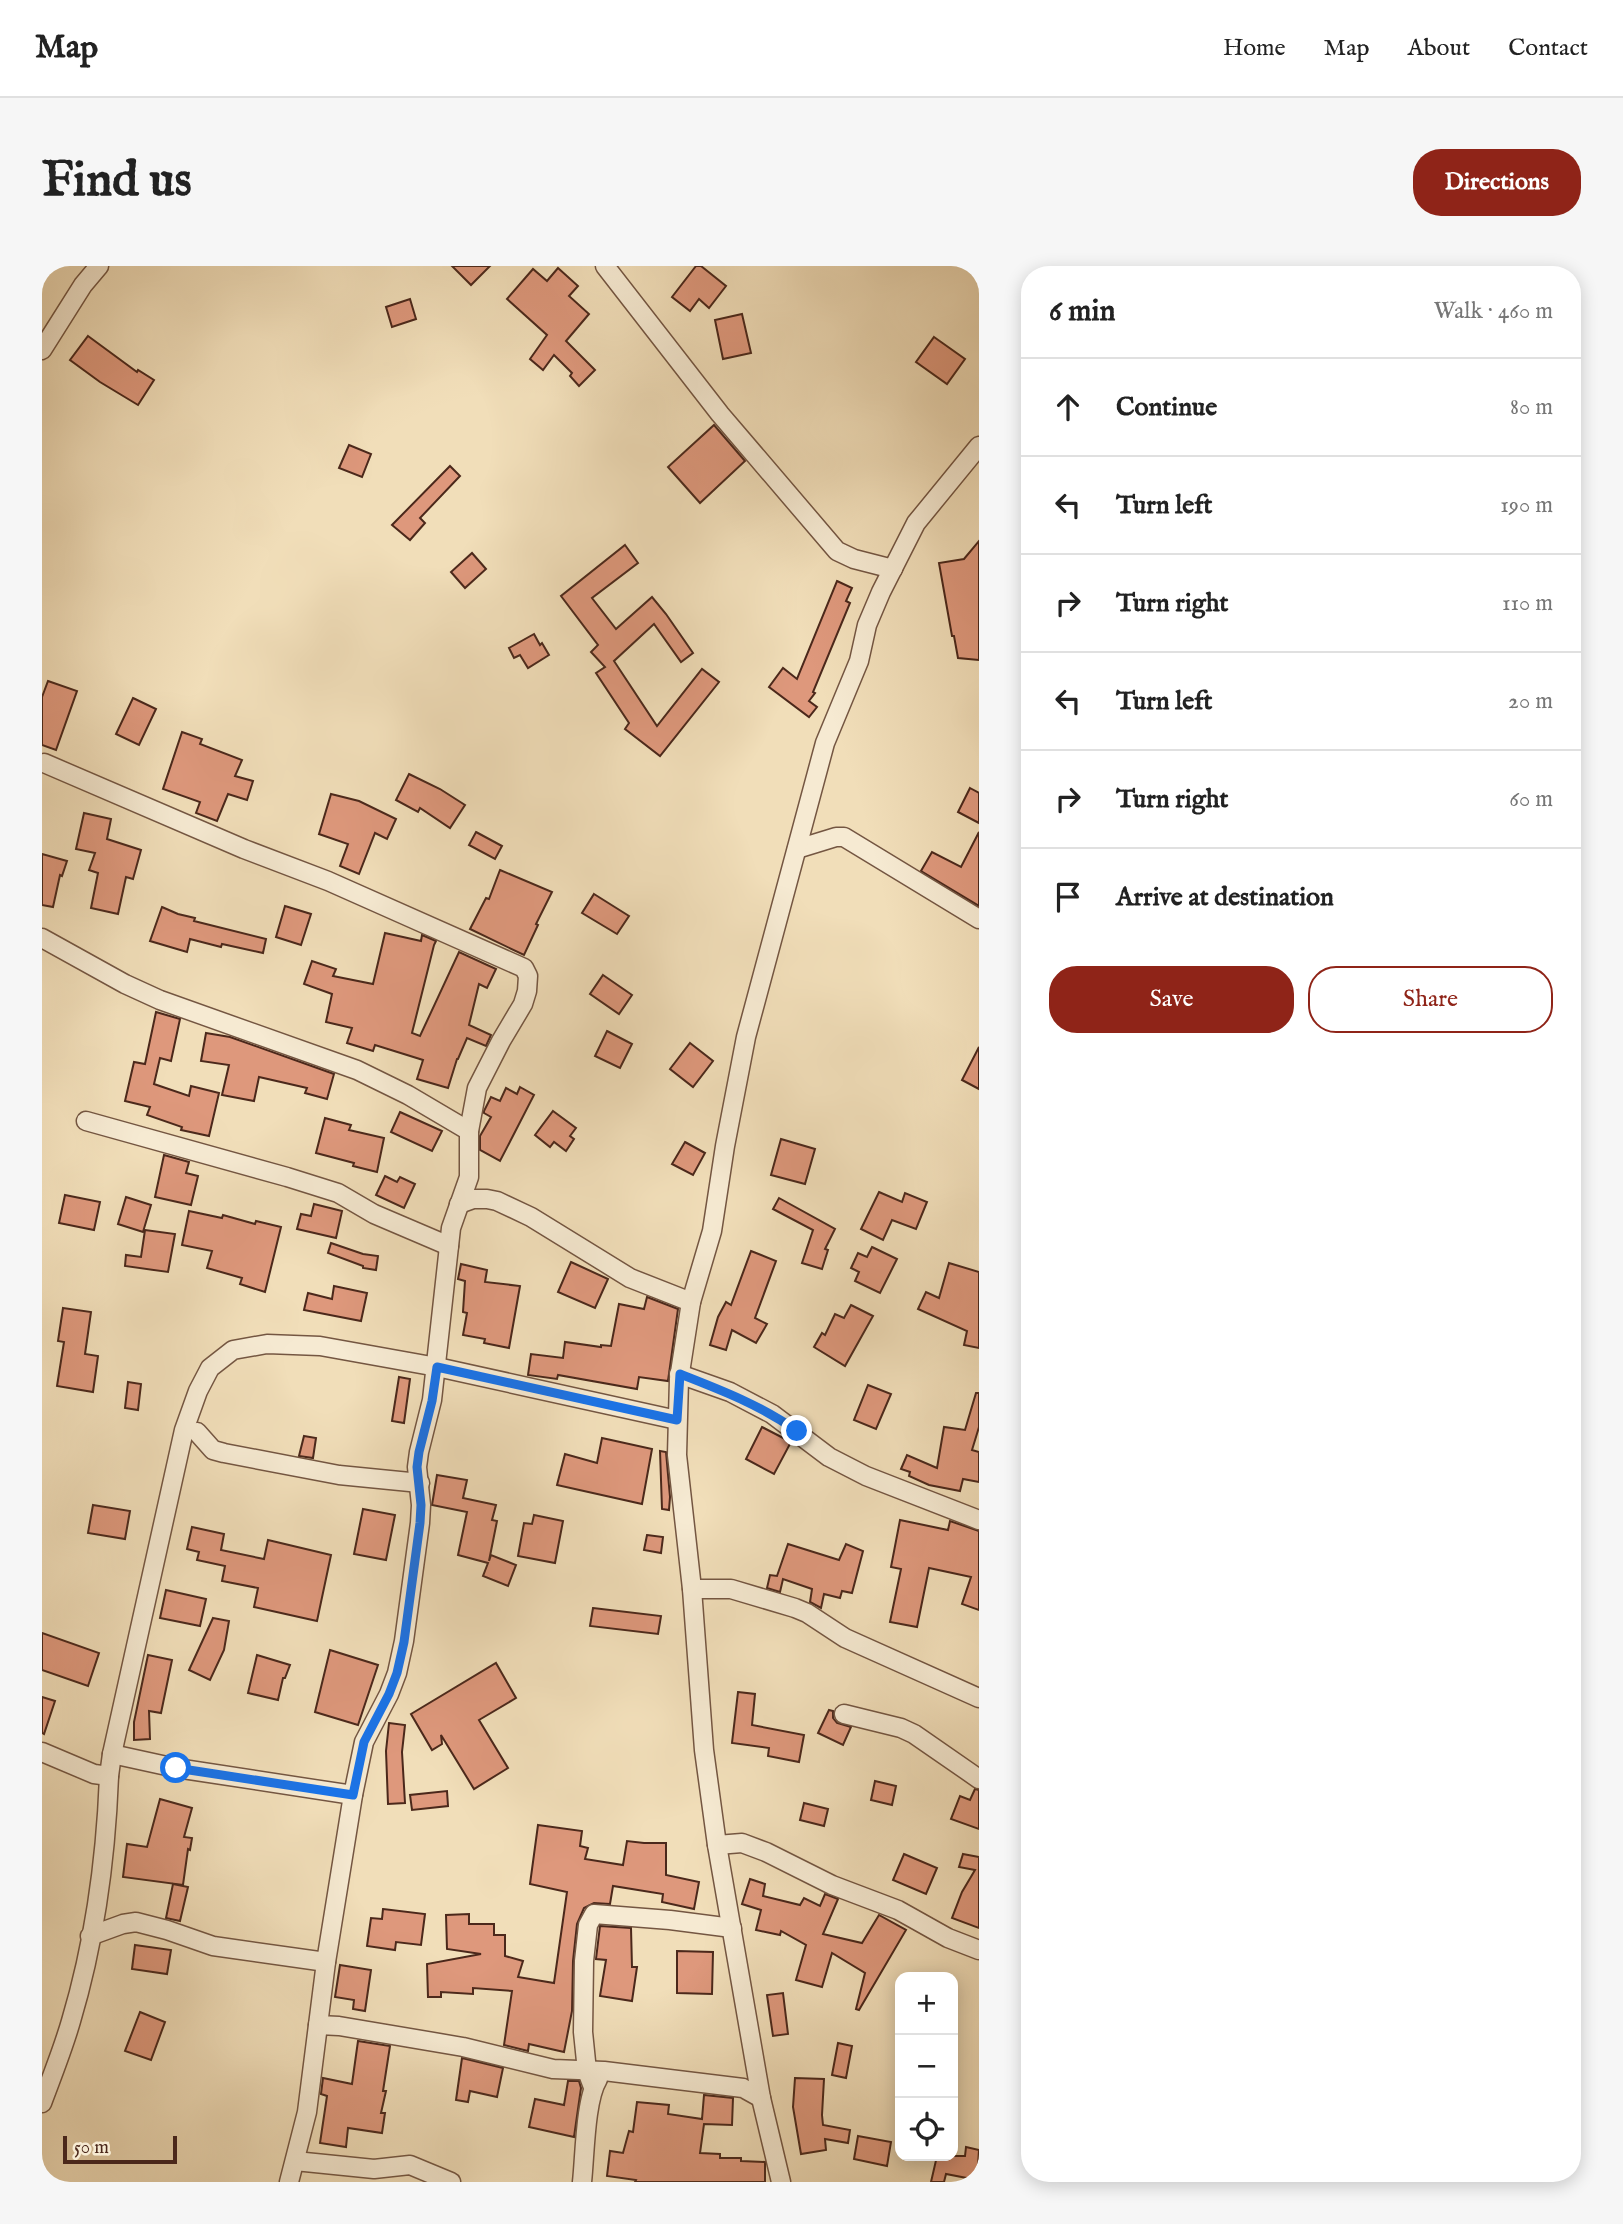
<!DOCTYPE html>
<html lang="en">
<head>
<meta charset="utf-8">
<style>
  body { margin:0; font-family:"IM FELL English",serif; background:#f6f6f6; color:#222 }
  .controls { position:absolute; right:21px; bottom:21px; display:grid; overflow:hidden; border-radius:14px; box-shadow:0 4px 18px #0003 }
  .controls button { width:63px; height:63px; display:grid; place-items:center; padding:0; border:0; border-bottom:2px solid #e0e0e0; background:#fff; color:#222; font:35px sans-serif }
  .scale { position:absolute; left:21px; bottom:18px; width:114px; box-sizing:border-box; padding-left:7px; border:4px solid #4b281b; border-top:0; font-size:19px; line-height:24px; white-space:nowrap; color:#4b281b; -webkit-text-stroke:5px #f6ead2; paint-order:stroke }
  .stop { position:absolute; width:21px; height:21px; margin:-16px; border:5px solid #1a73e8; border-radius:50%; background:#fff }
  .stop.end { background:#1a73e8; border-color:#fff; box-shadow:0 2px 7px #0008 }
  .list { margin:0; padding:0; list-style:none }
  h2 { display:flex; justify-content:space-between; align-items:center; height:91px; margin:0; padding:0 28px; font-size:30px }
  h2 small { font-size:23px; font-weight:400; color:#767676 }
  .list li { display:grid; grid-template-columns:46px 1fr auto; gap:21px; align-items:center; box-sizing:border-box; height:98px; padding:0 28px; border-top:2px solid #e0e0e0 }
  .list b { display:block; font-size:26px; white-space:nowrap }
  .list em { font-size:23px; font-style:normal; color:#767676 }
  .actions { display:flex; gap:14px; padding:21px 28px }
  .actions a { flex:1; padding:16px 0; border:2px solid #8f2418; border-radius:28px; text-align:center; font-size:24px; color:#8f2418 }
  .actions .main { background:#8f2418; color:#fff }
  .icon { flex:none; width:38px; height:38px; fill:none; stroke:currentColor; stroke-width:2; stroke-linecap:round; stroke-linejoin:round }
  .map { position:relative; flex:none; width:937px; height:1916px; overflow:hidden; border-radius:28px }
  header { display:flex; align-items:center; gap:42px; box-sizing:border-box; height:98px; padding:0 35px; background:#fff; border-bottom:2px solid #e0e0e0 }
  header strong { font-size:33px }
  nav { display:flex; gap:38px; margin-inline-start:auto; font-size:24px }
  .intro { display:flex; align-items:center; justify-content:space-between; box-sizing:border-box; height:168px; padding:0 42px }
  h1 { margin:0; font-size:49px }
  .button { padding:18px 32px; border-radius:28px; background:#8f2418; color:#fff; font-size:24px; font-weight:700 }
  main { display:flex; gap:42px; padding:0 42px }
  aside { flex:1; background:#fff; border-radius:28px; box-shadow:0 4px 18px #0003 }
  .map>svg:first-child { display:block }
  .building { fill:#de987c; stroke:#4b281b; stroke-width:2 }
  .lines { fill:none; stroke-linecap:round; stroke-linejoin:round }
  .minor-casing { stroke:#745642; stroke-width:21 }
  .minor { stroke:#f6ead2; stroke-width:18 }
  .route { stroke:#1a73e8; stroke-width:9 }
</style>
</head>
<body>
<header>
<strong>Map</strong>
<nav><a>Home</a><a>Map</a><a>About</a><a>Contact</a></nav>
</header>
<div class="intro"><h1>Find us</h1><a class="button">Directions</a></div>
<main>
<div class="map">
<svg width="937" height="1916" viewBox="0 0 937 1916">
  <rect width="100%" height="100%" fill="#f1deb9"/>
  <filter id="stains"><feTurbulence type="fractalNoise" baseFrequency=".00286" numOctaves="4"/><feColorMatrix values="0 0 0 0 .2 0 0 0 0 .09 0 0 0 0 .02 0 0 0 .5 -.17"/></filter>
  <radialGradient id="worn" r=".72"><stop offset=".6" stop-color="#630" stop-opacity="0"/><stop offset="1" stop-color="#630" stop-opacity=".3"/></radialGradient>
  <g class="building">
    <path d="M410 0H448L429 19Z"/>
    <path d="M654 0H659L684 20 667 42 657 33 648 45 630 31Z"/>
    <path d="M516 2 536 20 527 30 547 48 524 75 553 104 537 120 528 110 530 107 512 89 501 104 488 93 505 69 465 33 491 3 505 15Z"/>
    <path d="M368 33 374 53 350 61 344 41Z"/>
    <path d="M700 48 709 87 681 93 673 54Z"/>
    <path d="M46 70 95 106 96 104 112 114 96 139 58 116 28 94Z"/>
    <path d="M892 71 923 93 905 118 874 96Z"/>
    <path d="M672 159 703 195 658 237 626 201Z"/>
    <path d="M307 179 329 188 320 211 297 202Z"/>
    <path d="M408 200 418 210 378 252 383 257 368 274 350 259Z"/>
    <path d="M937 275V394L916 392 912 370H910L897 297 922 293Z"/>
    <path d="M583 279 596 297 550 332 574 363 610 331 624 348 651 387 639 396 612 358 572 395 615 460 660 403 677 416 618 490 583 463 587 457 554 407 563 401 549 386 556 379 519 330Z"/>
    <path d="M430 287 444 303 423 322 409 306Z"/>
    <path d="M795 315 810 322 804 335 808 337 771 426 773 427 767 435 775 441 767 451 727 421 741 402 755 413Z"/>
    <path d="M492 368 498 379 500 377 507 389 486 402 478 389 472 392 467 382Z"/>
    <path d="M6 415 35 425 14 484 0 479V431Z"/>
    <path d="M91 432 114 443 97 479 74 468Z"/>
    <path d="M140 466 160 473 158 478 200 494 193 510 211 515 205 534 186 528 175 555 154 547 158 536 121 523Z"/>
    <path d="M367 508 398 523 423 539 408 562 378 542 376 546 354 534Z"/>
    <path d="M928 522 937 527V557L916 546Z"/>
    <path d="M289 528 317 535 354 553 345 573 333 567 317 608 298 600 306 578 277 568Z"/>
    <path d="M42 547 69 553 65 573 99 584 91 613 84 611 76 648 49 642 56 607 47 604 53 587 34 583Z"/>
    <path d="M434 566 460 580 453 593 427 579Z"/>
    <path d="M937 566V640L879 605 890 586 919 601Z"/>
    <path d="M0 588 25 595 20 610 18 609 11 641 0 639Z"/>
    <path d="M458 604 510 626 494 658 496 659 482 689 428 663 444 632 447 633Z"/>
    <path d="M552 628 587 650 575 668 540 647Z"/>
    <path d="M243 640 269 648 259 679 234 671Z"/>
    <path d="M120 641 136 648 153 652 152 655 224 673 221 687 180 678 179 681 148 673 145 686 108 675Z"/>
    <path d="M343 667 379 675 380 669 394 675 392 679 370 767 378 770 417 686 454 703 445 722 437 718 427 759 449 769 444 780 425 772 416 793H415L406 822 375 813 381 794 333 779 331 785 305 777 310 762 284 756 290 728 262 718 270 695 294 703 291 710 331 718Z"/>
    <path d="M561 709 590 729 577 748 548 728Z"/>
    <path d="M114 746 138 753 129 795 118 792 112 818 147 830 149 820 177 827 167 870 139 864 140 861 105 849 108 841 83 835 92 796 103 798Z"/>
    <path d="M565 765 590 778 578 802 553 790Z"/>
    <path d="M164 767 188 771 292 808 285 833 263 827 265 822 217 811 212 835 180 829 187 799 159 795Z"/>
    <path d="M648 777 671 795 651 821 628 803Z"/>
    <path d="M937 781V823L920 814Z"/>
    <path d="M478 821 492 829 458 895 438 884V870L449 851 442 847V845L449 831 458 835 464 822 475 828Z"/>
    <path d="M511 845 534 862 528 870 532 873 524 885 512 876 508 881 493 869Z"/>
    <path d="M358 846 400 865 390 885 349 866Z"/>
    <path d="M283 852 309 859 307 864 342 872 335 906 311 900 312 897 274 887Z"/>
    <path d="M739 873 773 883 763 918 729 909Z"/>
    <path d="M643 876 663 887 651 909 630 898Z"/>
    <path d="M122 889 147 896 144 907 156 910 149 939 113 931Z"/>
    <path d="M343 910 355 916 358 911 373 918 362 942 334 929Z"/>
    <path d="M837 926 860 936 863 927 885 936 874 963 850 954 841 974 819 963Z"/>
    <path d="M23 929 58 936 52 964 17 957Z"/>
    <path d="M84 931 109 939 101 966 76 958Z"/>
    <path d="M737 932 793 963 783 983 786 984 780 1003 760 997 771 964 731 943Z"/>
    <path d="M272 938 300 945 294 972 255 963 259 948 269 950Z"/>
    <path d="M147 945 180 952 181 949 213 958 214 955 239 961 223 1026 198 1018 200 1012 165 1002 170 985 140 979Z"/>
    <path d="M103 964 133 968 126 1006 83 1000 84 989 99 991Z"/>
    <path d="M289 977 321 988 336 990 334 1004 321 1002V1000L286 987Z"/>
    <path d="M830 981 855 993 838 1027 813 1015 817 1006 809 1002 816 987 825 991Z"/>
    <path d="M709 985 734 995 713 1052 725 1058 714 1077 690 1064 684 1084 668 1079 676 1051 684 1036 689 1039Z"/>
    <path d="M529 996 566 1013 553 1042 516 1026Z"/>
    <path d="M907 997 937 1006V1082L922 1079 925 1065 876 1043 884 1026 897 1032Z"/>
    <path d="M419 998 445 1004 443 1016 478 1020 467 1082 442 1077 443 1073 421 1069 425 1047 421 1046 423 1015 416 1013Z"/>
    <path d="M292 1020 325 1027 319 1055 262 1044 266 1027 290 1033Z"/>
    <path d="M605 1031 636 1043 626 1115 597 1111 595 1123 516 1109 515 1113 486 1109 489 1088 521 1092 523 1076 559 1081V1079L569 1080 577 1038 602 1043Z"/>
    <path d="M809 1039 831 1050 803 1100 772 1081 780 1067 783 1069 793 1048 802 1052Z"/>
    <path d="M21 1042 49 1046 43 1088 56 1090 51 1126 15 1120 22 1076 16 1075Z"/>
    <path d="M357 1111 368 1113 362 1157 350 1155Z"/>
    <path d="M86 1116 99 1118 96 1144 83 1142Z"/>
    <path d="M826 1119 849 1128 834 1163 812 1154Z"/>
    <path d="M934 1127H937V1161L930 1184 937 1186V1216L921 1213 918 1225 887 1219 867 1210 868 1206 859 1203 865 1189 895 1202 902 1161 923 1164Z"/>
    <path d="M720 1161 749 1176 732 1208 704 1193Z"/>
    <path d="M262 1170 274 1172 271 1192 257 1190Z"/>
    <path d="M560 1172 610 1183 600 1238 515 1219 523 1188 555 1197Z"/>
    <path d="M618 1185 624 1186 628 1231 627 1244 620 1243Z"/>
    <path d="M395 1209 425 1214 421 1232 454 1239 450 1254 455 1255 447 1295 449 1289 474 1299 466 1320 441 1310 446 1297 416 1289 425 1246 390 1239Z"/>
    <path d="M51 1239 88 1245 83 1273 46 1267Z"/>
    <path d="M321 1243 353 1249 344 1294 312 1288Z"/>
    <path d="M492 1249 521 1255 513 1297 476 1290 482 1257 490 1258Z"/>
    <path d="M858 1254 906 1264 908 1255 937 1265V1344L920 1338 929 1311 887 1302 875 1361 848 1356 859 1303 849 1301Z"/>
    <path d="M150 1261 182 1268 179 1284 222 1293 226 1274 289 1289 275 1355 212 1341 216 1322 180 1315 183 1300 155 1294 157 1286 145 1283Z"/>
    <path d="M605 1269 621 1271 619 1287 602 1284Z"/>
    <path d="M746 1278 797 1294 804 1278 821 1285 810 1327 800 1325 798 1332 782 1328 779 1342 768 1336 770 1323 741 1313 738 1326 725 1322 728 1309 735 1310Z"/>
    <path d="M124 1324 164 1333 158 1360 118 1352Z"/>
    <path d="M551 1342 619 1350 616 1368 548 1360Z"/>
    <path d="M171 1352 187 1355 182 1384 168 1414 147 1404Z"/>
    <path d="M0 1367 57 1387 46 1420 0 1404Z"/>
    <path d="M288 1384 336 1399 316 1459 273 1446Z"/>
    <path d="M106 1389 130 1394 119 1447 107 1445 108 1473 92 1474V1456Z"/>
    <path d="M215 1389 248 1399 243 1412H241L236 1434 206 1427Z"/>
    <path d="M454 1397 474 1432 437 1454 466 1502 432 1523 399 1469 400 1478 390 1484 369 1448Z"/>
    <path d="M696 1426 713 1428 710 1459 762 1469 757 1496 726 1490 727 1482 690 1477Z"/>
    <path d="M0 1431 13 1435 2 1468 0 1467Z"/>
    <path d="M787 1444 791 1445V1452L795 1457 809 1461 801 1479 776 1467Z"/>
    <path d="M347 1457 363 1459 360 1486 363 1537 346 1538 344 1485Z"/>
    <path d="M833 1515 854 1520 850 1539 829 1534Z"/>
    <path d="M933 1523 937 1524V1563L909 1553 918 1530 928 1534Z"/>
    <path d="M405 1525 406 1540 370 1544 368 1529Z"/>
    <path d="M118 1533 150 1542 142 1571 150 1572 148 1584 146 1583 141 1619 81 1611 85 1578 105 1581Z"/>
    <path d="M762 1537 786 1543 782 1560 758 1554Z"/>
    <path d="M496 1559 540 1565 538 1580 546 1582 543 1593 581 1599 585 1575 602 1577H624V1609L657 1616 652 1643 620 1636 621 1628 571 1620 568 1638 552 1637 542 1642 535 1658 531 1695 530 1745 522 1786 487 1778 486 1785 462 1779 470 1725 431 1722V1728L399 1726V1731H386L385 1698 439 1688 405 1683 404 1649 427 1648V1658H452V1669H463V1690L481 1695 476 1711 512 1717 525 1626 488 1618Z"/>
    <path d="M862 1588 895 1602 884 1628 851 1614Z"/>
    <path d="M921 1588 937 1591V1662L910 1652 920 1626 933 1604 917 1601Z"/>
    <path d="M708 1613 723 1618 721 1630 758 1639 762 1632 778 1640 783 1628 796 1633 781 1668 820 1677 837 1649 864 1664 817 1744 814 1743 823 1707 790 1687 780 1721 754 1714 764 1679 739 1665 738 1669 714 1664 719 1644 700 1638Z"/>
    <path d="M131 1618 146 1621 138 1655 124 1652Z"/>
    <path d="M341 1643 383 1648 379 1679 354 1676 353 1684 325 1680 329 1652 340 1653Z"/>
    <path d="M558 1660 589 1662 590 1701H595L590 1735 558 1730 564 1694 554 1693Z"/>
    <path d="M93 1679 129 1684 125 1708 90 1703Z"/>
    <path d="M635 1685 671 1686 670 1728 635 1727Z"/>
    <path d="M298 1699 329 1704 323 1745 311 1743 312 1734 293 1731Z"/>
    <path d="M741 1727 746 1768 731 1770 725 1729Z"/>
    <path d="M98 1746 123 1756 109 1794 83 1785Z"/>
    <path d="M316 1775 348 1780 341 1825H344L339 1847H343L340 1867 306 1862 304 1881 278 1877 285 1830 279 1828 281 1812 310 1818Z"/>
    <path d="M796 1777 810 1780 804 1812 790 1809Z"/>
    <path d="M420 1792 461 1802 455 1831 428 1825 426 1836 414 1834Z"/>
    <path d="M753 1812 782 1813 780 1849 781 1859 808 1864 806 1877 783 1873 784 1884 759 1888 751 1841Z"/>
    <path d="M526 1815H537L539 1822 532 1871 487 1861 493 1833 522 1839Z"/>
    <path d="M662 1829 691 1832 690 1859 662 1858 658 1887 678 1888V1892H699V1895L723 1896V1916H593L594 1914 565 1910 568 1885 581 1887 587 1865 591 1866 595 1836 627 1839 626 1848 660 1853Z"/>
    <path d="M816 1870 849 1876 845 1900 812 1893Z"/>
    <path d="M924 1881 937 1884 935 1914 904 1908 902 1916H889L895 1890H923Z"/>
  </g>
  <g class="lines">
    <g class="minor-casing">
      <g id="minor">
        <path d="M563 0 678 148 795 285 812 293 851 303"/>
        <path d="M0 84 41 19 57 0"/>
        <path d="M2 497 202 583 286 615 482 702 486 710 485 725 481 738 459 775 435 822 427 865"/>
        <path d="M755 583 794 571H802L937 653"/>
        <path d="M0 672 83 718 118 734 315 804 366 829 427 865V911L409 962 390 1134 377 1186 375 1201 379 1239 378 1257 362 1375 355 1407 347 1428 322 1476 311 1529 284 1696 265 1846 247 1916"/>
        <path d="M44 855 245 911 296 927 332 948 407 980"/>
        <path d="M417 938 431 933H445L455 935 489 951 588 1012 649 1036"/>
        <path d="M637 1108 688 1126 730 1148 787 1191 824 1210 937 1254"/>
        <path d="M155 1166 171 1184 182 1187 297 1209 378 1217"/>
        <path d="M650 1323H689L753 1342 765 1347 803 1372 937 1432"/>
        <path d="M802 1448 859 1462 872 1468 937 1513"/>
        <path d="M0 1486 52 1508 67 1510C64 1591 52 1678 29 1755 21 1783 10 1810 0 1837"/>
        <path d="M70 1488 134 1502 311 1529"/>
        <path d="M67 1510 70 1488 142 1164 156 1125 168 1102 191 1084 225 1078 278 1080 395 1101 635 1154"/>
        <path d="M675 1579 700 1577 724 1586 790 1619 856 1644 906 1672 937 1684"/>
        <path d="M48 1670 81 1658 94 1656 125 1664 171 1680 284 1696"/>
        <path d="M276 1759 297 1760 421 1781 511 1803 562 1805 701 1822 719 1832"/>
        <path d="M551 1821 545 1805 541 1766 542 1695 546 1659 552 1648 628 1654 690 1662"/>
        <path d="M253 1895 332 1903 368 1899 409 1916"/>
        <path d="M540 1916C543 1889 543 1834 556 1813"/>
        <path d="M739 1916 719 1832 675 1579 662 1484 650 1323 635 1189 637 1113 649 1036 670 965 683 880 704 771 783 477 817 395 825 359 839 326 874 257 937 180"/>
      </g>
    </g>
    <use href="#minor" class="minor"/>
  </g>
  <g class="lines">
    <path class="route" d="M134 1502 311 1529 322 1476 347 1428 355 1407 362 1376 378 1257 379 1239 375 1201 377 1186 390 1135 395 1101 635 1154 638 1108C679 1124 718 1139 755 1165"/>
  </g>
  <rect width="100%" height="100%" filter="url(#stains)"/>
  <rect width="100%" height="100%" fill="url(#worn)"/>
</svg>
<div class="controls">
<button>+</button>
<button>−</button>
<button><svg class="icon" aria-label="locate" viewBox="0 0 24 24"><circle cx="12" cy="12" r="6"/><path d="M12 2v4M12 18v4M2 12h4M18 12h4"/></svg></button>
</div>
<div class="scale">50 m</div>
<div class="stop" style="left:134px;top:1502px"></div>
<div class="stop end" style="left:755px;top:1165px"></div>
</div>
<aside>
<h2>6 min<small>Walk · 460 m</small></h2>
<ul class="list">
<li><svg class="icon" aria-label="ahead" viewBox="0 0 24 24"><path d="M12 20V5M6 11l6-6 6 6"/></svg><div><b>Continue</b></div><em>80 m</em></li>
<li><svg class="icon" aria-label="left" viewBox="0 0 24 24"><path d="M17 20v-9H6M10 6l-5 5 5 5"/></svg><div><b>Turn left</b></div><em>190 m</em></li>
<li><svg class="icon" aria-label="right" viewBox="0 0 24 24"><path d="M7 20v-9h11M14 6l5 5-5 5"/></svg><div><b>Turn right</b></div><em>110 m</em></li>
<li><svg class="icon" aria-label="left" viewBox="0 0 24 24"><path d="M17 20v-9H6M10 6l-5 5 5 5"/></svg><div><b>Turn left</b></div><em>20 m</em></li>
<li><svg class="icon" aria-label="right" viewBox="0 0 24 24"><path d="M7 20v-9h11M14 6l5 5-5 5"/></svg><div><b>Turn right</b></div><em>60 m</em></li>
<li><svg class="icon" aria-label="arrive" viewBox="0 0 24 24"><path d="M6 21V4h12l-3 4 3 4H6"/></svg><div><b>Arrive at destination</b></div></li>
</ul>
<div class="actions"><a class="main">Save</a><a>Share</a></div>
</aside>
</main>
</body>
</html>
